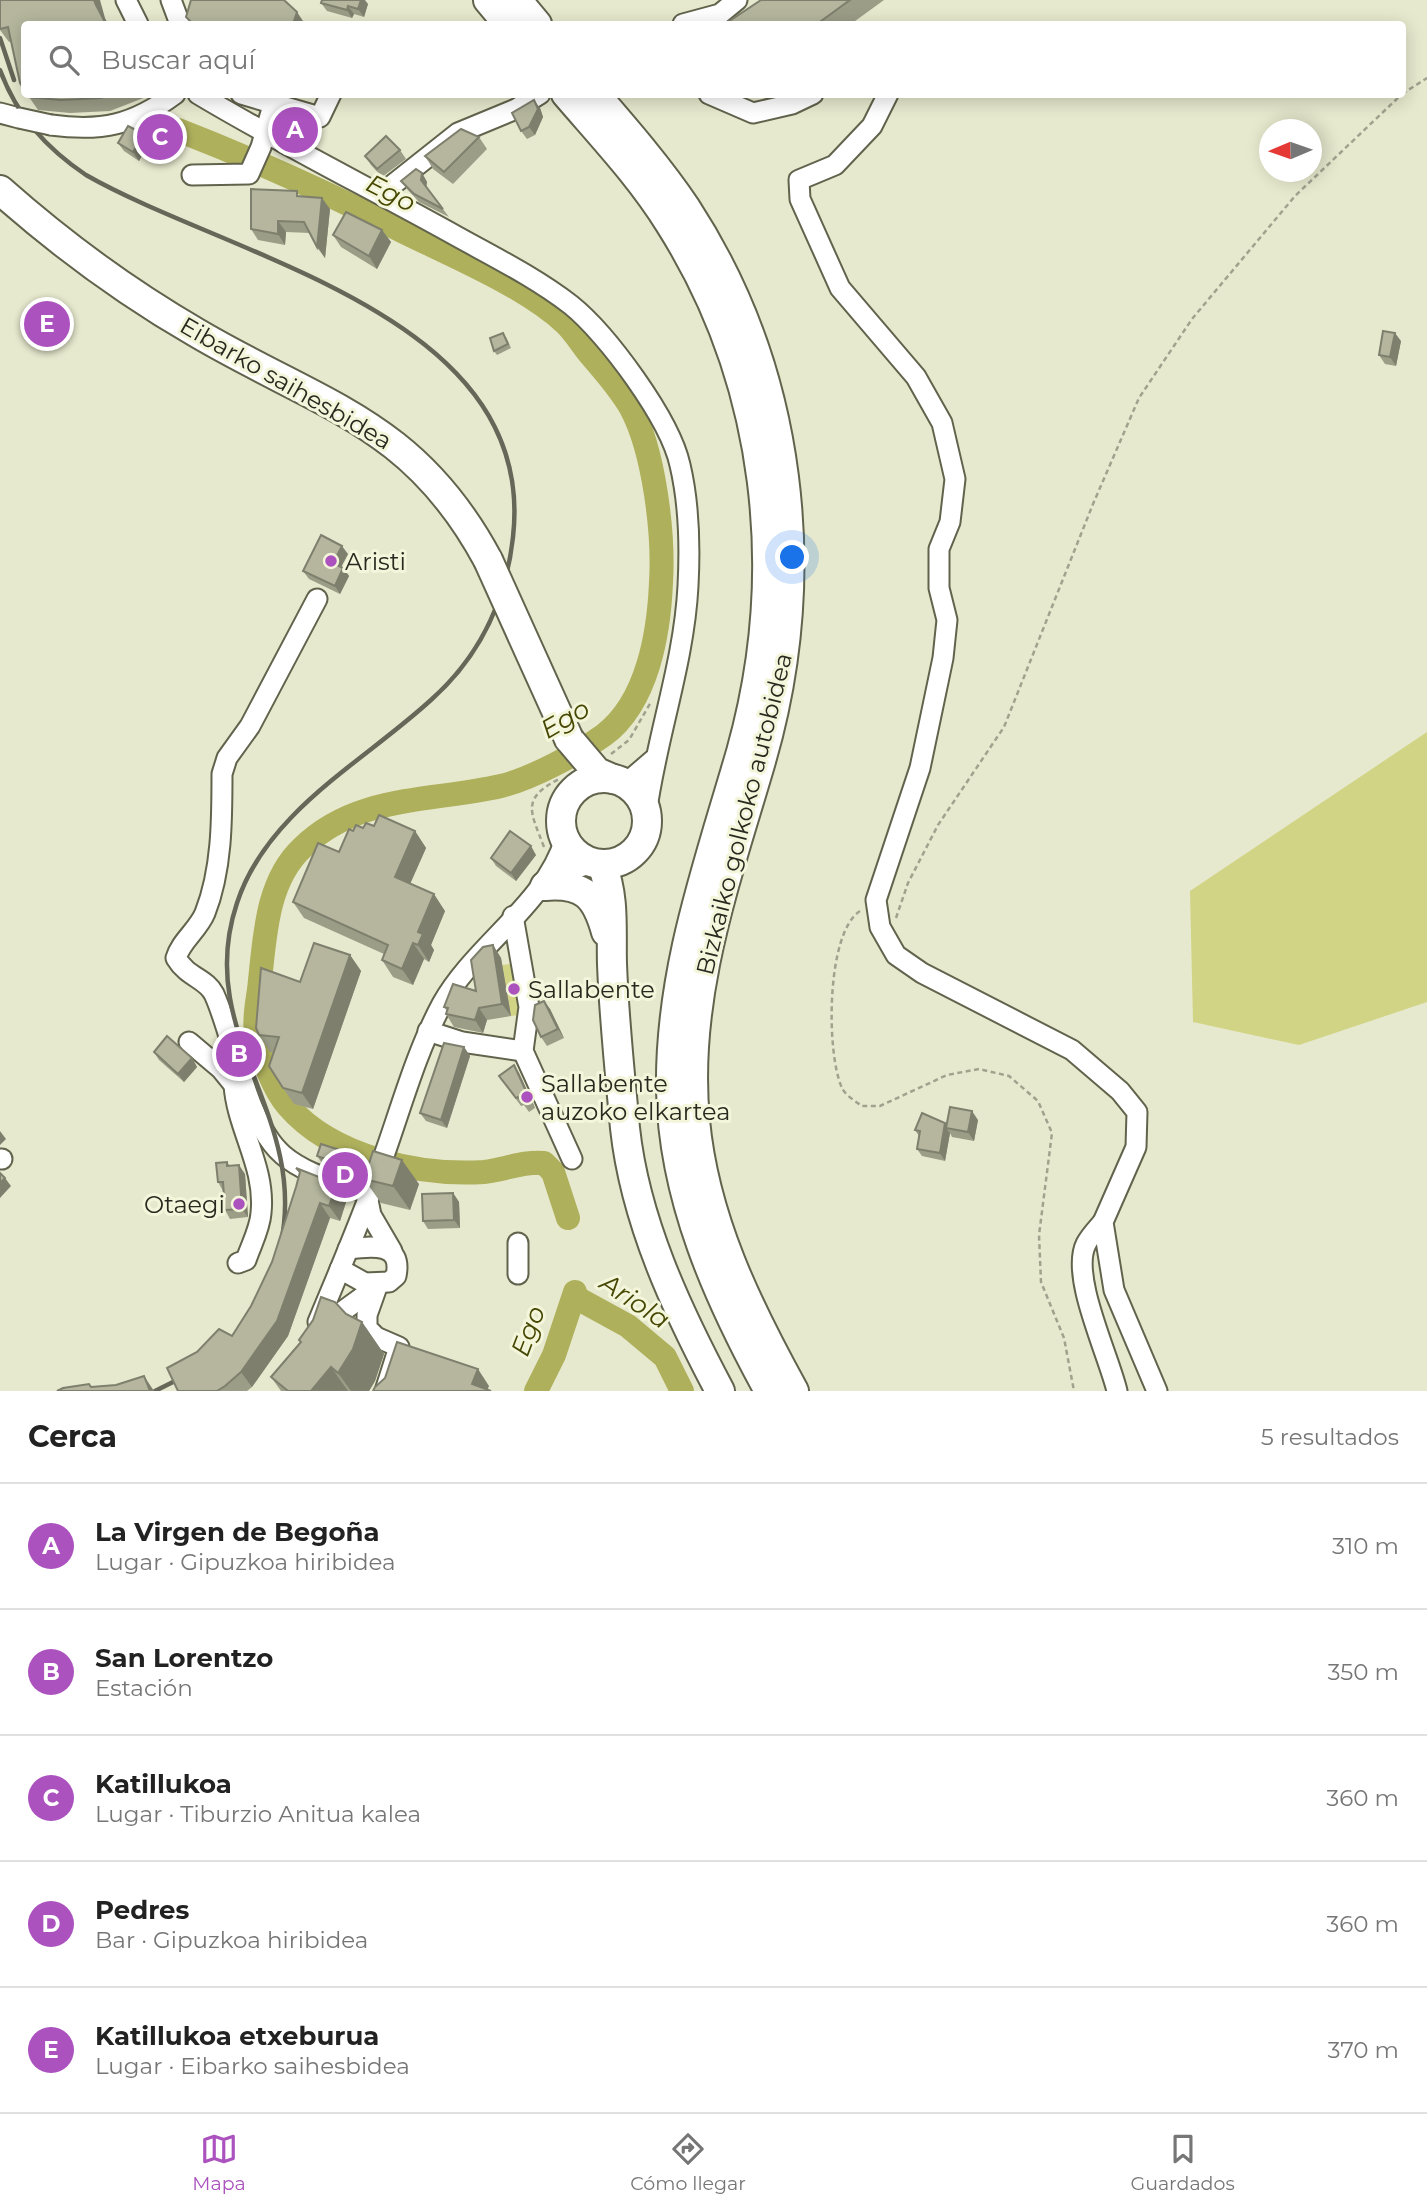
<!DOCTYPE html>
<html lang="es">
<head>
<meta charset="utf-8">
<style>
  body { margin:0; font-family:Montserrat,sans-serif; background:#f2f2f2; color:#222 }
  .compass { position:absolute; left:1259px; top:119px; width:63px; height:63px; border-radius:50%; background:#fff; box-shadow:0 4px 18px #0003; rotate:268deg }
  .you { position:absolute; left:793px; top:558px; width:24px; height:24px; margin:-18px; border:5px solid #fff; border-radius:50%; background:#1a73e8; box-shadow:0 0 0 10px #1a73e833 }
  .badge { display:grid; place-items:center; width:46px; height:46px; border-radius:50%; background:#ab52be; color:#fff; font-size:23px; font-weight:700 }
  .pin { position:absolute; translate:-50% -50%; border:4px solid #fff; box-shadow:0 2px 7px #0006 }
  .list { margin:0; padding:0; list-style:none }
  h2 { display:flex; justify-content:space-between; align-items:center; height:91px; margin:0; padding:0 28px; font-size:30px }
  h2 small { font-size:23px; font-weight:400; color:#767676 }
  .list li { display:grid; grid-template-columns:46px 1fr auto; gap:21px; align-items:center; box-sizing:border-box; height:126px; padding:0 28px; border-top:2px solid #e0e0e0 }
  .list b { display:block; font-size:26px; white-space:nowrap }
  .list p { margin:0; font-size:23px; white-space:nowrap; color:#767676 }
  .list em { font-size:23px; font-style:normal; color:#767676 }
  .icon { flex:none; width:38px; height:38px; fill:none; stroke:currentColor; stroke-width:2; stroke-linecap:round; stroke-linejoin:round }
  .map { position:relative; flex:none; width:1427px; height:1391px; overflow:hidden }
  .search { position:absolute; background:#fff; box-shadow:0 4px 18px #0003; left:21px; right:21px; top:21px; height:77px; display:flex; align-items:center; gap:18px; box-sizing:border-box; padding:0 24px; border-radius:7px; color:#767676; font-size:26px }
  .sheet { height:721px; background:#fff }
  nav { display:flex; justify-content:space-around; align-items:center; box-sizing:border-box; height:98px; border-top:2px solid #e0e0e0; background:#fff; font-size:19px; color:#767676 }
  nav a { display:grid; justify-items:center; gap:4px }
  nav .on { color:#ab52be }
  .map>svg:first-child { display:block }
  .green { fill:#d1d484 }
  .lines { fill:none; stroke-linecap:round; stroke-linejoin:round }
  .river { stroke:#aeb05c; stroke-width:24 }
  .minor-casing { stroke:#62634c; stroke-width:23 }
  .highway-casing { stroke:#62634c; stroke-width:32 }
  .path { stroke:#a1a28e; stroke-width:2.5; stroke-dasharray:5 3.5; stroke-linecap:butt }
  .minor { stroke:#fff; stroke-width:19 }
  .highway { stroke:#fff; stroke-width:28 }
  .rail { stroke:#666758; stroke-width:4.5 }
  .minor-bridge-casing { stroke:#62634c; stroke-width:23; stroke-linecap:butt }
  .highway-bridge-casing { stroke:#62634c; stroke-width:32; stroke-linecap:butt }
  .minor-bridge { stroke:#fff; stroke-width:19 }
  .highway-bridge { stroke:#fff; stroke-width:28 }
  .wall { fill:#9c9d87 }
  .shaded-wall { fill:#7f7f6e }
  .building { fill:#b5b69d; stroke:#7f7f6e; stroke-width:2 }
  .poi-dot { fill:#ab52be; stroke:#f4f6db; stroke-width:2.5 }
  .labels { text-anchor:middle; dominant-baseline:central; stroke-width:6; stroke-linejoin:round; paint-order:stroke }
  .street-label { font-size:24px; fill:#28291f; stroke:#f4f6db }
  .poi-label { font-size:24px; fill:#28291f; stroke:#f4f6db; text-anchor:start }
  .water-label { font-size:26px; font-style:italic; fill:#464702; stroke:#f4f6db }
</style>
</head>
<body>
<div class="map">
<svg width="1427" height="1391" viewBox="0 0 1427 1391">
  <rect width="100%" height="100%" fill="#e7e9ce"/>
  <g class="green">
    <path d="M1427 732V1002L1299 1045 1193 1022 1190 891Z"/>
    <path d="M517 963 526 1014 511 1016 502 965Z"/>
  </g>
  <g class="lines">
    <g class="river">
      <path d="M178 130C255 160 330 194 404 232 453 256 527 287 566 324 574 332 581 343 588 352 603 370 619 387 631 408 654 451 664 533 661 582 659 632 648 702 604 735 579 753 531 779 501 786 432 802 357 794 302 848 267 881 265 935 260 980 259 996 253 1017 256 1033 261 1055 273 1089 288 1106 332 1157 418 1176 484 1172 505 1170 522 1161 544 1163L553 1172 568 1218"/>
      <path d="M575 1297 628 1326 665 1357 682 1391"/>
      <path d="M536 1391 554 1355 575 1292"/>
    </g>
    <g class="minor-casing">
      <g id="minor">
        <path d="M126 0 138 24"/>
        <path d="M171 0 180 24"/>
        <path d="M683 24 720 14 737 0"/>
        <path d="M198 94C283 145 372 189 458 237 496 258 536 278 571 305 607 334 670 419 680 465 689 503 690 548 688 586 684 664 656 738 646 815"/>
        <path d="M241 94 320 117 331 94"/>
        <path d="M709 94 753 113 792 104 813 94"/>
        <path d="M888 94 872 126 835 165 799 180 800 199 840 288 916 377 942 423 955 479 950 522 939 549V588L947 620 943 658 920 768 876 900 880 927 896 955 922 973 1072 1050 1120 1091 1137 1112 1136 1147 1103 1222 1114 1290 1157 1391"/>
        <path d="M0 113 19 118"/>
        <path d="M51 125C102 132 133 125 175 94"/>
        <path d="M192 175 249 174 261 147 273 105"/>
        <path d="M381 194 458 133 516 109 540 94"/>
        <path d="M317 599 250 726 227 758 222 774C222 820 222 870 205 913 198 930 181 941 176 958 188 978 206 978 214 994 234 1037 246 1124 283 1155 306 1175 342 1183 370 1194"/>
        <path d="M625 784 653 760"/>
        <path d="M546 885 571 870 592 863"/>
        <path d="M513 916 529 1007 523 1051 572 1159"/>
        <path d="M428 1031 462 1042 523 1051"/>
        <path d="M189 1042 221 1069 234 1085"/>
        <path d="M0 1159H2"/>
        <path d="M368 1200 371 1215 392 1251"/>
        <path d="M1103 1222C1097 1229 1090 1236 1086 1244 1070 1276 1109 1356 1117 1391"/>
        <path d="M518 1243V1274"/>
        <path d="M238 1263 246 1260C251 1245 260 1229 261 1213 266 1167 237 1129 234 1085L244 1096"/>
        <path d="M340 1269 365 1283 389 1282 396 1276C403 1242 372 1246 348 1249"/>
        <path d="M378 1284 367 1315V1328L376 1337 399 1347 385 1391"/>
        <path d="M318 1322C337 1276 357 1230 374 1183 397 1124 412 1060 442 1004 475 945 546 904 565 839"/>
        <path d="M321 1327 376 1287"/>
      </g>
    </g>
    <g class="highway-casing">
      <g id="highway">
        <path d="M488 0 508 24"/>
        <path d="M517 0 537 24"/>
        <path d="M566 94C602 136 641 177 670 224 770 382 791 574 741 752 709 863 669 972 671 1090 673 1198 718 1298 769 1391"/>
        <path d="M595 94C627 131 659 168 686 208 793 372 815 575 761 761 727 878 683 995 695 1120 704 1218 747 1306 794 1391"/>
        <path d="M0 190C61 244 126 292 197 333 321 406 414 422 488 560"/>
        <path d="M569 739 597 772 613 779"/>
        <circle cx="604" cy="821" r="43"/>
        <path d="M602 865C615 897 611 931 612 964 614 1019 620 1074 625 1128 635 1221 677 1310 720 1391"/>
        <path d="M545 886C584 883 596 896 606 932"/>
      </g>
    </g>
    <g class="path">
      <path d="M1402 94 1427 78"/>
      <path d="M611 754 629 740 651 702"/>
      <path d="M544 847C531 812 520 799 559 779"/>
      <path d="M860 911C826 933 826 1053 842 1088 845 1095 855 1101 862 1106H880L947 1075 979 1069 1009 1076 1038 1101 1052 1133 1039 1235 1041 1282 1064 1338 1074 1391"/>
      <path d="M896 918 908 883 938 825 1004 727 1093 504 1139 398 1192 319 1295 196 1402 94"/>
    </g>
    <use href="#minor" class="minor"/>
    <use href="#highway" class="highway"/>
    <g class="rail">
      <path d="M0 38 14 80"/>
      <path d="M0 70C17 116 46 148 86 175 233 259 538 315 513 537 506 600 480 656 432 699 365 761 267 811 237 903 193 1034 308 1112 281 1243"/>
      <path d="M155 1391 189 1374"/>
    </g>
    <g class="minor-bridge-casing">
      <path id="minor-bridge" d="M19 118 51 125"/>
    </g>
    <g class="highway-bridge-casing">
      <path id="highway-bridge" d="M488 560 569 739"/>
    </g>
    <use href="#minor-bridge" class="minor-bridge"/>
    <use href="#highway-bridge" class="highway-bridge"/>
  </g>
  <g class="wall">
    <path d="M0 0 105 18 9 42 0 30Z"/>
    <path d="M761 0H884L851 24H725Z"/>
    <path d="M321 3 368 4 364 17 354 14 352 18 327 11Z"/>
    <path d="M27 94H145L146 97 110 111 70 113 38 110Z"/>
    <path d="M540 108 543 117 535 135 527 139 521 131Z"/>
    <path d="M479 137 487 149 453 184 433 169 425 156Z"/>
    <path d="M118 143H149L139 161 124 151Z"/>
    <path d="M400 150 406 159 382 177 371 165 365 156Z"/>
    <path d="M422 173 427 182 426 187 449 217 419 202 407 189 401 181Z"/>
    <path d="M301 196 330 209 325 258 310 233 286 232 285 245 258 240 251 229Z"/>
    <path d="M382 230 391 242 377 269 341 247 333 235Z"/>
    <path d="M506 337 511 348 497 355 494 351Z"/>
    <path d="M1401 341 1396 366 1385 364 1379 355Z"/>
    <path d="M348 554 341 567 343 568 349 576 340 594 309 579 303 571Z"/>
    <path d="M374 826 415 831 426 848 410 884 445 911 431 945 434 950 429 962 424 959 413 985 393 977 382 960 384 954 304 918 293 902 339 852 353 831Z"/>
    <path d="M536 855 516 881 496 866 491 858Z"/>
    <path d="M493 945 501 958 511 1016 487 1020 483 1033 454 1027 446 1014 447 1011 444 1007 476 991Z"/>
    <path d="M350 955 361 971 313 1109 294 1104 283 1088 274 1052H270L259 1035 300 982Z"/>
    <path d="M544 1001 550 1009 564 1038 547 1046 541 1037Z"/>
    <path d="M464 1047 470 1056 447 1128 426 1121 420 1113Z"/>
    <path d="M154 1052 192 1058 197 1067 184 1082 159 1060Z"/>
    <path d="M514 1065 519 1073 535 1108 529 1112 524 1105 521 1106 499 1076Z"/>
    <path d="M978 1120 974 1141 952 1137 950 1133 945 1161 922 1156 917 1149 919 1136 915 1130 945 1123 947 1125Z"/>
    <path d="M349 1153 355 1161 351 1174 323 1164 317 1156Z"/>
    <path d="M227 1162 230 1166 245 1174 248 1217 230 1219 225 1210 223 1191 218 1182Z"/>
    <path d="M296 1168 337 1184 347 1199 340 1221 330 1218 288 1336 252 1387 247 1391H178L232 1336 251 1306 272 1262 296 1187 300 1174Z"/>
    <path d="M364 1179 419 1184 410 1210 381 1203Z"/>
    <path d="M453 1193 459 1202 460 1228 428 1229 423 1221Z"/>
    <path d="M362 1322 384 1354 375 1381 369 1391H281L271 1377 301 1342 299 1340Z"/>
  </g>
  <g class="shaded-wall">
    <path d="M94 0H100L105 18 108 24H106L96 5Z"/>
    <path d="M361 0H365L368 4 364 17 358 9Z"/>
    <path d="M348 6 354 14 352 18 347 10Z"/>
    <path d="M297 12 305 24H293Z"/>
    <path d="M534 100 540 108 543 117 535 135 529 127Z"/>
    <path d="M144 134 149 143 139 161 133 152Z"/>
    <path d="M422 173 427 182 426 188 421 180Z"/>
    <path d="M322 198 330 209 325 258 317 247Z"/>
    <path d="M278 221 286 232 285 245 278 234Z"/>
    <path d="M382 230 391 242 377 269 369 256Z"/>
    <path d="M1395 333 1401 341 1396 366 1390 357Z"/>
    <path d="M342 546 348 554 339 571 333 563Z"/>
    <path d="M343 568 349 576 340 594 335 586Z"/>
    <path d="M415 831 426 848 406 893 395 877Z"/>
    <path d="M531 846 536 855 516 881 511 873Z"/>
    <path d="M434 894 445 911 431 945 434 950 429 962 418 945V932Z"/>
    <path d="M413 943 424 959 413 985 402 969Z"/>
    <path d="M493 945 501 958 511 1016 502 1004Z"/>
    <path d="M350 955 361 971 313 1109 302 1093Z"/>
    <path d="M544 1001 550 1009 564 1038 558 1029Z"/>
    <path d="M479 1008 487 1020 483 1033 475 1020Z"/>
    <path d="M464 1047 470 1056 447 1128 441 1120Z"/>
    <path d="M192 1058 197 1067 184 1082 178 1074Z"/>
    <path d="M514 1065 519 1073 535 1108 530 1100Z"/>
    <path d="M972 1111 978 1120 974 1141 968 1132Z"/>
    <path d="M945 1123 950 1129 946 1128 950 1133 945 1161 940 1153Z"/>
    <path d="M0 1131 6 1139 0 1145Z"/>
    <path d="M349 1153 355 1161 351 1174 345 1166Z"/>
    <path d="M402 1160 419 1184 410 1210 393 1186Z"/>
    <path d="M239 1165 245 1174 248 1217 242 1209Z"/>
    <path d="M5 1178 11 1186 0 1198V1183Z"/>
    <path d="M337 1184 347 1199 340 1221 329 1206Z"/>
    <path d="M453 1193 459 1202 460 1228 454 1220Z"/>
    <path d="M320 1203 330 1218 288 1336 252 1387 241 1372Z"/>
    <path d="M362 1322 384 1354 375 1381 369 1391H351L338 1373Z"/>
    <path d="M331 1367 348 1391H311Z"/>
    <path d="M478 1369 489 1386 487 1391 472 1384Z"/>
    <path d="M144 1376 154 1391H150Z"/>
  </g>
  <g class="building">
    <path d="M0 0H94L96 5 106 24H24V90L20 83 8 27 0 29Z"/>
    <path d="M191 0H284L297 12 293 24H193L186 17Z"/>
    <path d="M322 0H361L358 9 348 6 347 10 321 3Z"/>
    <path d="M761 0H850L817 24H725Z"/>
    <path d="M27 94H110L101 98 61 100 28 97Z"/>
    <path d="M534 100 538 109 529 127 521 131 512 113Z"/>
    <path d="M128 126 144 134 133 152 118 143Z"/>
    <path d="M461 129 479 137 444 172 425 156Z"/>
    <path d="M386 136 400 150 377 169 365 156Z"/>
    <path d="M416 169 422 173 421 180 443 209 414 194 401 181Z"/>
    <path d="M251 189 297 191V196L322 198 317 247 304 222 278 221V234L251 229Z"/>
    <path d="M346 212 382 230 369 256 333 235Z"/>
    <path d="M1383 331 1395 333 1390 357 1379 355Z"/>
    <path d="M503 333 508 344 494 351 490 338Z"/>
    <path d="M321 535 342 546 333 563 343 568 335 586 303 571Z"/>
    <path d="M379 815 415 831 395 877 434 894 418 932 423 934 418 945 413 943 402 969 382 960 388 945 293 902 318 843 339 852 349 829 353 831 356 825 363 828 366 823 374 826Z"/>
    <path d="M510 831 531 846 511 873 491 858Z"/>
    <path d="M314 943 350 955 302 1093 283 1088 269 1066 279 1037 259 1035 256 1028 261 968 300 982Z"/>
    <path d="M493 945 502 1004 479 1008 475 1020 446 1014 448 1008 444 1007 453 984 476 991 471 960 483 947Z"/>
    <path d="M544 1001 558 1029 541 1037 533 1020 535 1005Z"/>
    <path d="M167 1036 192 1058 178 1074 154 1052Z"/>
    <path d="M444 1043 464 1047 441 1120 420 1113Z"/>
    <path d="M514 1065 530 1100 524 1104 518 1097 516 1098 499 1076Z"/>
    <path d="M950 1107 972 1111 968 1132 946 1128Z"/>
    <path d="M922 1113 945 1123 940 1153 917 1149 920 1131 915 1130Z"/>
    <path d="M321 1144 349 1153 345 1166 317 1156Z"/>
    <path d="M373 1151 402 1160 393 1186 364 1179Z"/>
    <path d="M227 1162V1166L239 1165 242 1209 225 1210 223 1182H218L216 1163Z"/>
    <path d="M296 1168 337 1184 329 1206 320 1203 277 1321 241 1372 225 1386 217 1391H178L167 1368 197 1352 219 1329 232 1336 251 1306 272 1262 296 1187 300 1172Z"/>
    <path d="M0 1173 5 1178 0 1183Z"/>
    <path d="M453 1193 454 1220 423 1221 422 1194Z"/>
    <path d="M321 1297 335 1302 346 1314 362 1322 353 1349 338 1373 331 1367 311 1391H288L271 1377 301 1342 299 1340 313 1320Z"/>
    <path d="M397 1342 478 1369 472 1384 491 1391H373L375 1387 385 1378Z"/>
    <path d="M144 1376 150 1391H57L63 1388 89 1384 91 1387 116 1385Z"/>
  </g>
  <g class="poi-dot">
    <circle cx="331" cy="561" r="7"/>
    <circle cx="514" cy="989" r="7"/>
    <circle cx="527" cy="1097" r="7"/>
    <circle cx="239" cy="1204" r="7"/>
  </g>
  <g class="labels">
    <g class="street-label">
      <text transform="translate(286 383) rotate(30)">Eibarko saihesbidea</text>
      <text transform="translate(744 814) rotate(-76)">Bizkaiko golkoko autobidea</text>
    </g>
    <g class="poi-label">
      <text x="345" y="561">Aristi</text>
      <text x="528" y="989">Sallabente</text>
      <text x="541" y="1083">Sallabente<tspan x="541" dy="28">auzoko elkartea</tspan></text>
      <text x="225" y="1204" text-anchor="end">Otaegi</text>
    </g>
    <g class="water-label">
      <text transform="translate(391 193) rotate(27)">Ego</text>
      <text transform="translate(565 719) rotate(-30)">Ego</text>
      <text transform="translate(635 1301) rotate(34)">Ariola</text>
      <text transform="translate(528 1331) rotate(-69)">Ego</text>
    </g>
  </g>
</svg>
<svg class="compass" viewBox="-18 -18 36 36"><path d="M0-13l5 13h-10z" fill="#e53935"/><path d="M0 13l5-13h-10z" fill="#767676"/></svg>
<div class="you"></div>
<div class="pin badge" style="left:295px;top:130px">A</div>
<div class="pin badge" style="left:239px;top:1054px">B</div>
<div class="pin badge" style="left:160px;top:137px">C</div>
<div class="pin badge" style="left:345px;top:1175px">D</div>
<div class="pin badge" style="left:47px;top:324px">E</div>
<div class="search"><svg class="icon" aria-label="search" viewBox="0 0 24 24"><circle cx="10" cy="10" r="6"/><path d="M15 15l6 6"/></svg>Buscar aquí</div>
</div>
<section class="sheet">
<h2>Cerca<small>5 resultados</small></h2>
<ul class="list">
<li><span class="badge">A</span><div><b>La Virgen de Begoña</b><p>Lugar · Gipuzkoa hiribidea</p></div><em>310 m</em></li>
<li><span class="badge">B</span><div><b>San Lorentzo</b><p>Estación</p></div><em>350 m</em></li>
<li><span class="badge">C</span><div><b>Katillukoa</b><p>Lugar · Tiburzio Anitua kalea</p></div><em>360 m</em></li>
<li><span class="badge">D</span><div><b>Pedres</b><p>Bar · Gipuzkoa hiribidea</p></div><em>360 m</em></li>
<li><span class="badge">E</span><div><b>Katillukoa etxeburua</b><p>Lugar · Eibarko saihesbidea</p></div><em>370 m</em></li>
</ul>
</section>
<nav>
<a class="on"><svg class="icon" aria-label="map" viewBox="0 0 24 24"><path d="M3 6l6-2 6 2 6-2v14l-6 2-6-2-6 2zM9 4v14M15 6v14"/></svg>Mapa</a>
<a><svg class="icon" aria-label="directions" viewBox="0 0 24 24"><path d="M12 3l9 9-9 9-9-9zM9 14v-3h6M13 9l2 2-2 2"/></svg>Cómo llegar</a>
<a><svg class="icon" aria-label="saved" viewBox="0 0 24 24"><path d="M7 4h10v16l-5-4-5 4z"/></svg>Guardados</a>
</nav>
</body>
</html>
